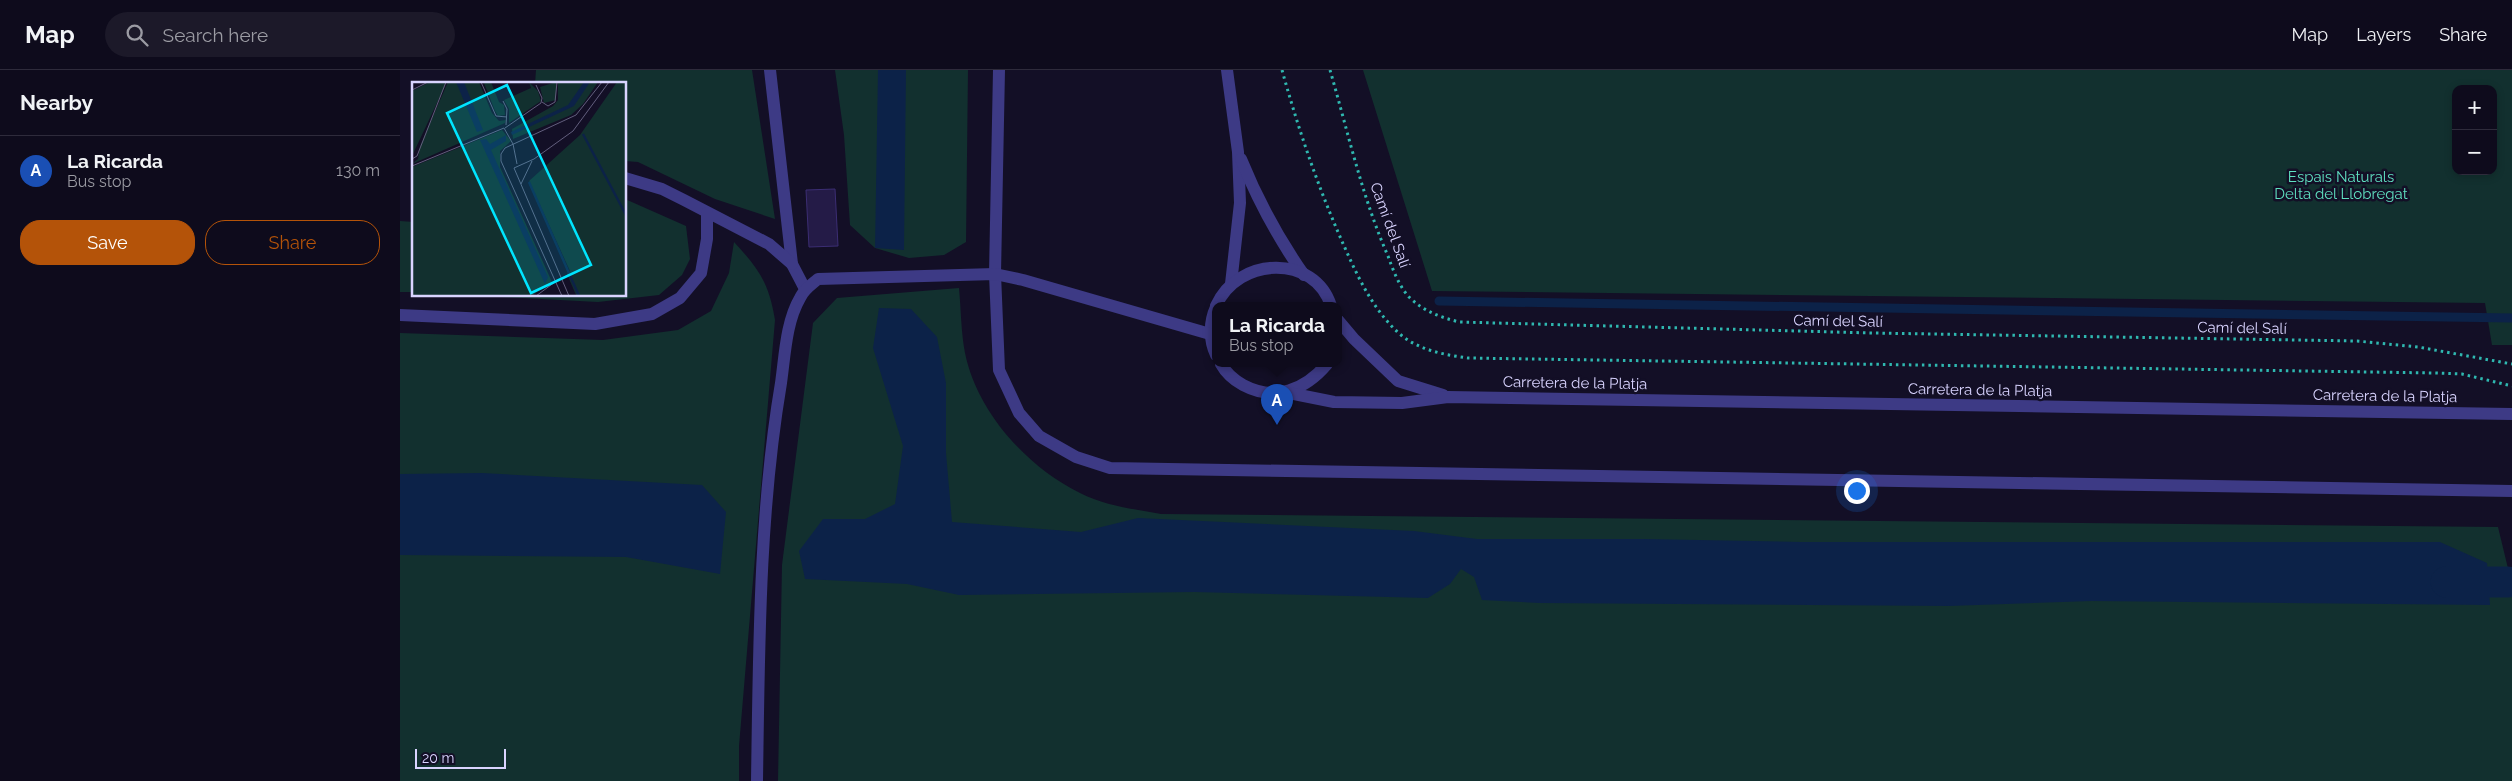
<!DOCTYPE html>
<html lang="en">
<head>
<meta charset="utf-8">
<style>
  body { margin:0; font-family:Raleway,sans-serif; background:#1c1929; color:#f1f3f6 }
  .controls { position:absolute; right:15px; top:15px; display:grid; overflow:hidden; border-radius:10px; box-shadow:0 2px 8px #0003 }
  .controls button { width:45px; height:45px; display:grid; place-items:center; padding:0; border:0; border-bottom:1px solid #2e2b3b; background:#0e0b1c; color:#f1f3f6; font:25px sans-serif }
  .scale { position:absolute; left:15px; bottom:12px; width:91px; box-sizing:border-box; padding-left:5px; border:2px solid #d9d4ff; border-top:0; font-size:14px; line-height:18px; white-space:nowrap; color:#d9d4ff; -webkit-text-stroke:4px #130f26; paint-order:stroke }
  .you { position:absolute; left:1456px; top:420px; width:18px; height:18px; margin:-12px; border:4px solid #fff; border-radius:50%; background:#1a73e8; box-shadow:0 0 0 8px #1a73e833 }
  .badge { display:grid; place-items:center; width:32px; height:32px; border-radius:50%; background:#b45309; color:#fff; font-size:16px; font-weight:700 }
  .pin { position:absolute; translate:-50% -41px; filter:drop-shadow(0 1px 2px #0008) }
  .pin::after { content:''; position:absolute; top:26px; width:18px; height:15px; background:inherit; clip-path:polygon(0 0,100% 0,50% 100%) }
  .popup { position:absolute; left:812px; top:232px; width:130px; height:65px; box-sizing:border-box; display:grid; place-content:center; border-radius:10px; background:#0e0b1c; filter:drop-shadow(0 1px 4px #0005); font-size:16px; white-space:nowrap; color:#9b9ba3 }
  .popup b { font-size:19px; color:#f1f3f6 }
  .popup::after { content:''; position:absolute; left:50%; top:100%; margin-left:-10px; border:10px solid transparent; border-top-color:#0e0b1c }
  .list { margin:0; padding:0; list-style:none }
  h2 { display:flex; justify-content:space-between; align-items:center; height:65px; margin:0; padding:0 20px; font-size:21px }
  h2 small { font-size:16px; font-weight:400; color:#9b9ba3 }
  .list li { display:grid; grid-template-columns:32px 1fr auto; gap:15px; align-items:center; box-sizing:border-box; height:70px; padding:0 20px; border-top:1px solid #2e2b3b }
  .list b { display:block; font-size:19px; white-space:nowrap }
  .list p { margin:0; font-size:16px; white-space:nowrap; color:#9b9ba3 }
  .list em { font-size:16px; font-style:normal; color:#9b9ba3 }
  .actions { display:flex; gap:10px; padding:15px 20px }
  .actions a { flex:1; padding:11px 0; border:1px solid #b45309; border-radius:20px; text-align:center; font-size:18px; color:#b45309 }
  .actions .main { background:#b45309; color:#fff }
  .icon { flex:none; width:28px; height:28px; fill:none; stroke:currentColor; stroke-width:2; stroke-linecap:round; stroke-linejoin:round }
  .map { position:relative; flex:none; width:2112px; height:711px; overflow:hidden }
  header { display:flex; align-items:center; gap:30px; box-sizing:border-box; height:70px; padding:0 25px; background:#0e0b1c; border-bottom:1px solid #2e2b3b }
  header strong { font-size:24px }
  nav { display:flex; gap:28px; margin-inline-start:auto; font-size:18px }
  .search { width:350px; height:45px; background:#1c1929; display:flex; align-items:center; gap:12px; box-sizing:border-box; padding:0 18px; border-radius:28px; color:#9b9ba3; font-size:19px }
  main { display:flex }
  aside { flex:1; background:#0e0b1c }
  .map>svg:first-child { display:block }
  .green { fill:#12302f; fill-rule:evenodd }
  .water { fill:#0c2248 }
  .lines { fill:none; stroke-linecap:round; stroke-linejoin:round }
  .stream { stroke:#0c2248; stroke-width:9 }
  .canal { stroke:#0c2248; stroke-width:31 }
  .building { fill:#241b47; stroke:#3b2d73 }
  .path { stroke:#2fb8b0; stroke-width:3; stroke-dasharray:2.5 4; stroke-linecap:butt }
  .minor { stroke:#3d3a85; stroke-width:12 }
  .labels { text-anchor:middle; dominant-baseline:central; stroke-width:5; stroke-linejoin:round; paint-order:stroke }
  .park-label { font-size:15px; fill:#5fe0c0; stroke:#130f26 }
  .street-label { font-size:15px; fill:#d9d4ff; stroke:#130f26 }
  .inset-river { fill:none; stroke:#0c2248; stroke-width:2.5 }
  .inset-road { fill:none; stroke:#625e7d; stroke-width:1 }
  .view { fill:#00e5ff; fill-opacity:0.15; stroke:#00e5ff; stroke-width:2.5 }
  .inset-edge { fill:none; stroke:#d9d4ff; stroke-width:2.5 }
</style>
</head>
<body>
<header>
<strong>Map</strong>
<div class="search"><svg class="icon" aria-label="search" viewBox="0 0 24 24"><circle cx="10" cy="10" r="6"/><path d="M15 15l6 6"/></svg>Search here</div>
<nav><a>Map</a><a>Layers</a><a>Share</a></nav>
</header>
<main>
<aside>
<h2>Nearby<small></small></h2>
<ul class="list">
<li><span class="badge" style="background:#1a4fb4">A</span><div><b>La Ricarda</b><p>Bus stop</p></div><em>130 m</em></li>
</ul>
<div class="actions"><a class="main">Save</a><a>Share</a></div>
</aside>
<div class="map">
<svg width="2112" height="711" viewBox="0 0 2112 711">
  <rect width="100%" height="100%" fill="#130f26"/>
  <g class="green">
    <path d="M136 0H352L375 149 315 129 238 92 225 91V14H135Z"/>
    <path d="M435 0H568L566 172 544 185 509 188 475 178 450 155 444 65Z"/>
    <path d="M963 0H2112V275H2092L2085 233 1032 221ZM2056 19H2093V101H2056Z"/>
    <path d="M225 129 286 156 290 189 282 205 259 225 198 232 63 225H225Z"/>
    <path d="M0 151 14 152V222H0Z"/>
    <path d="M334 172C359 199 369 213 375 250L339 676V711H0V263L203 270 278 260 311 241 329 203Z"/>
    <path d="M559 218C561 239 561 262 565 283 577 342 627 397 680 423 705 436 734 439 761 444L2098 457 2112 515V711H378L382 495 413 253 437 228Z"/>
  </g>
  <g class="water">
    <path d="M478 0H506L504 180 475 178Z"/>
    <path d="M479 238 511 239 537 267 546 313V383L552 452 681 462 738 448 1014 461 1077 469H1244L1401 472H2040L2087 493 2090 535 1692 531 1549 536 1140 533 1082 530 1074 507 1061 499 1050 514 1028 528 794 522 559 525 507 514 405 509 399 481 423 449H465L495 434 503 376 473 278Z"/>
    <path d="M82 403 302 415 326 442 320 504 226 487 0 485V404Z"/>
  </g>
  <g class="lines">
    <path class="stream" d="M1039 231 2112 248"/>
    <path class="canal" d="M2046 512H2108"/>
  </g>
  <path class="building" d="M435 119 438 176 409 177 406 120Z"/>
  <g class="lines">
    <g class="path">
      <path d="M882 0C898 58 917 114 941 169 956 203 972 240 1001 265 1019 280 1045 285 1068 288L2035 303 2062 304 2112 316"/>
      <path d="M930 0C948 62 962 127 988 186 993 200 999 216 1009 227 1023 241 1040 247 1059 252L1472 263 1957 271 2018 277 2112 294"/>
    </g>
    <g class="minor">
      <path d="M370 0 392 194 405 219"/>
      <path d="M599 0 595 204 599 300 619 343 639 366 676 387 710 398 2112 421"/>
      <path d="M827 0 838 82 840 133 831 214"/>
      <path d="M841 89C858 131 878 168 904 205"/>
      <path d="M225 108 262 119 284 130 369 174 392 194"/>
      <path d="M816 236C838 186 915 184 931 236"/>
      <path d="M816 237C809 252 809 270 816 285"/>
      <path d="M0 245 195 254 252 244 280 228 301 203 307 169V143"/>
      <path d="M938 250 954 269 998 311 1043 325"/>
      <path d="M821 294C826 303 834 310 843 315 875 332 905 320 927 294"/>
      <path d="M884 322 934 332 1002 333 1048 327 2112 344"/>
      <path d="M357 711C359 579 359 443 381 313 385 285 386 252 400 228 404 219 411 215 418 209L595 204 623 210 810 264"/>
    </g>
  </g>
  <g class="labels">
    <g class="park-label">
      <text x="1941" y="107">Espais Naturals<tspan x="1941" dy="17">Delta del Llobregat</tspan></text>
    </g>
    <g class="street-label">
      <text transform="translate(990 155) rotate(70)">Camí del Salí</text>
      <text transform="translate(1438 251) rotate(1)">Camí del Salí</text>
      <text transform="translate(1842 258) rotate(1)">Camí del Salí</text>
      <text transform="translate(1175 313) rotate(1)">Carretera de la Platja</text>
      <text transform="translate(1580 320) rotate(1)">Carretera de la Platja</text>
      <text transform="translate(1985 326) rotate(1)">Carretera de la Platja</text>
    </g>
  </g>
  <g transform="translate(12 12)">
    <rect width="214" height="214" fill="#130f26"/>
    <path d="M18 0H33V4L0 74V9ZM36 0H67L80 31 87 39 94 38 93 41 0 82 6 77 8 64ZM79 0 87 20 92 23 93 33 86 34 83 29 72 1ZM117 0 126 9 129 19 97 41V27L92 18 119 6ZM144 0V18L132 21 128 5ZM146 0H186L171 22 159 33 101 57 100 47 141 24 146 18ZM205 0H214V213H164L155 192 158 189 117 99 168 53ZM90 48 99 59 88 69V85L140 200 121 213H0V85Z" fill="#12302f"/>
    <path d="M44 0H52L71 48 65 50ZM172 0H178L162 24 100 53 99 50 156 23ZM94 53V59L79 68 136 195 133 202 68 58 74 57 78 62Z" fill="#0c2248"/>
    <path class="inset-river" d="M171 52 214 133M117 100 167 214"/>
    <path class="inset-road" d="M69 0 84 34 95 35M0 8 16 0M91 19 95 27 94 43M130 20 136 24 143 20 145 0M93 46 129 21 130 16 124 3M0 77 5 74 34 0M0 84 92 46 101 62 105 82M109 102 120 79M124 214 143 200M150 214 89 79V72L93 66 164 33 190 0M157 214 102 86 122 77 161 49 197 0"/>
    <path class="view" d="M95 3 179 183 119 211 35 31Z"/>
    <rect width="214" height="214" class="inset-edge"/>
  </g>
</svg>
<div class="controls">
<button>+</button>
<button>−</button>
</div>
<div class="scale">20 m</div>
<div class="you"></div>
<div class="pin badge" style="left:877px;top:355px;background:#1a4fb4">A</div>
<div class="popup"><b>La Ricarda</b>Bus stop</div>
</div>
</main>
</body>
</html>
